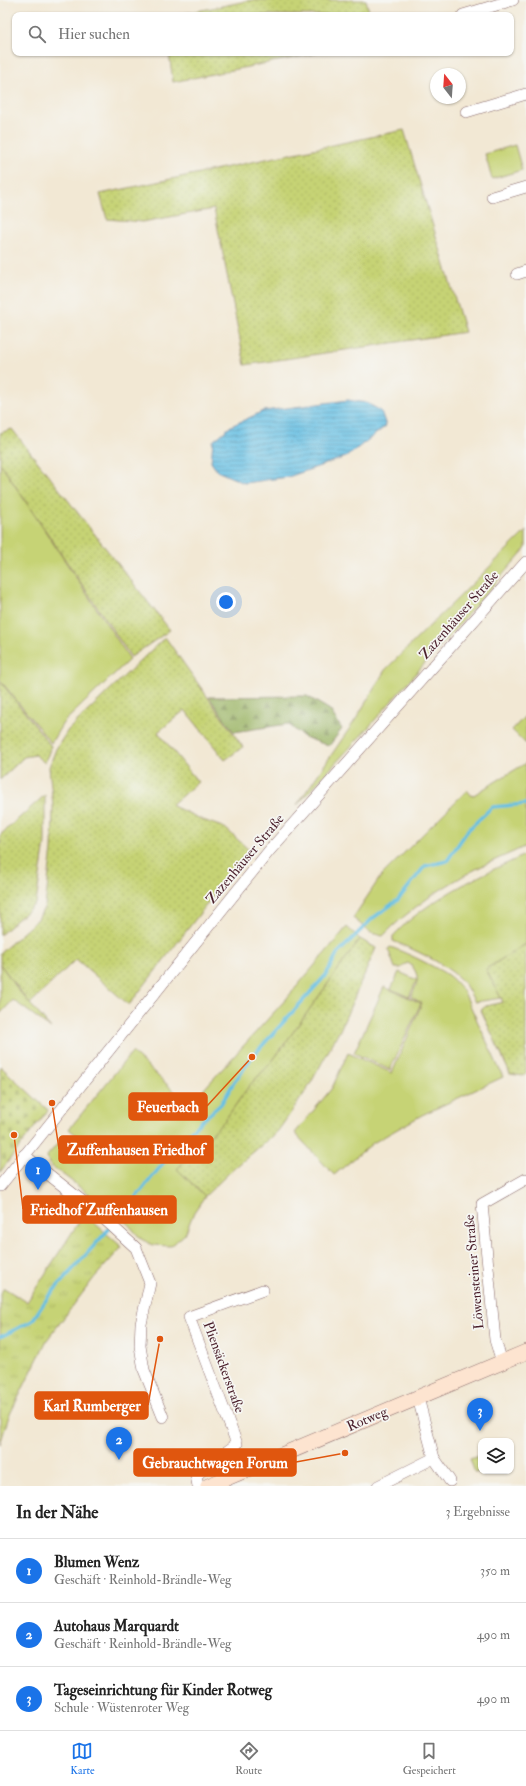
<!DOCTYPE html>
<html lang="de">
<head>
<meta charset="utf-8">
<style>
  body { margin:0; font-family:"IM FELL Double Pica",serif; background:#f6f6f6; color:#222 }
  .controls { position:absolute; right:12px; bottom:12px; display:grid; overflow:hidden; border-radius:8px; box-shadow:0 1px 3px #0004 }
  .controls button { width:36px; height:36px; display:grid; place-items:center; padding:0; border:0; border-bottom:1px solid #e0e0e0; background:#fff; color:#222; font:20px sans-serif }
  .compass { position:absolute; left:430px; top:68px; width:36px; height:36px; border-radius:50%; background:#fff; box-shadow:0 1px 3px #0004; rotate:343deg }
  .you { position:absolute; left:226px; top:602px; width:14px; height:14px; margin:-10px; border:3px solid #fff; border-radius:50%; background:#1a73e8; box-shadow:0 0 0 6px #1a73e833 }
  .badge { display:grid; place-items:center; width:26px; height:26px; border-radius:50%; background:#1a73e8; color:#fff; font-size:13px; font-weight:700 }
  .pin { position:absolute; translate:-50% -33px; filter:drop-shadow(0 1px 2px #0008) }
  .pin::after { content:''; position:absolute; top:21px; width:14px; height:12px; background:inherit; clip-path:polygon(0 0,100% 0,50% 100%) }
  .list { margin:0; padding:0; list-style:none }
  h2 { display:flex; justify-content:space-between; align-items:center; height:52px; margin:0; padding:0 16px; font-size:17px }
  h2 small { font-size:13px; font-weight:400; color:#767676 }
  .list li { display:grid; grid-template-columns:26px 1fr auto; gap:12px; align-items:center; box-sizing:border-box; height:64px; padding:0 16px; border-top:1px solid #e0e0e0 }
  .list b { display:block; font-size:15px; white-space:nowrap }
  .list p { margin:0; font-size:13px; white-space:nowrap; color:#767676 }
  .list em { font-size:13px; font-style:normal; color:#767676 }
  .icon { flex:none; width:22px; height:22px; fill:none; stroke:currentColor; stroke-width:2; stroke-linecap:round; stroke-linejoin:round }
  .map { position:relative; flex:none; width:526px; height:1486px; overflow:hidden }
  .search { position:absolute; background:#fff; box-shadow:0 1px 3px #0004; left:12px; right:12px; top:12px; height:44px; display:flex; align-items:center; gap:10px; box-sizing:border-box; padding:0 14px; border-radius:8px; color:#767676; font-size:15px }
  .sheet { height:244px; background:#fff }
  nav { display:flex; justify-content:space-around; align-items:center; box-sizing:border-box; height:56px; border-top:1px solid #e0e0e0; background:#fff; font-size:11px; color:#767676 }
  nav a { display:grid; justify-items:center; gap:2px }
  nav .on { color:#1a73e8 }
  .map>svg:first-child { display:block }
  .grass { fill:#c6d375; stroke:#887950 }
  .forest { fill:url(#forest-firs); stroke:#736a48 }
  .cemetery { fill:url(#cemetery-stones); stroke:#887950 }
  .park { fill:url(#park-tufts); stroke:#887950 }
  .garden { fill:url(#garden-dots); stroke:#887950 }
  .water { fill:url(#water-rules); stroke:#587088 }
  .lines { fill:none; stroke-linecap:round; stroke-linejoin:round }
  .stream { stroke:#66c0e4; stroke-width:3.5 }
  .street-casing { stroke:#856566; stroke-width:12 }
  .secondary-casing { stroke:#856566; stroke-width:16 }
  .street { stroke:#fff; stroke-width:11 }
  .secondary { stroke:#fde4d0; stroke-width:15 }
  .labels { text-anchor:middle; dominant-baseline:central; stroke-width:3.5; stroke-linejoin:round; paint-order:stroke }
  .street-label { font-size:14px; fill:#4a1f2b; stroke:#f6f6f2 }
  .leader { fill:none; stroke:#e0560e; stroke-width:1.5 }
  .callout-dot { fill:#e0560e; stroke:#f6f6f2; stroke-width:1.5 }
  .callout { fill:#e0560e; stroke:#e0560e; stroke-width:1.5 }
  .callout-label { font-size:15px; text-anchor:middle; font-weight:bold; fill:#fff }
</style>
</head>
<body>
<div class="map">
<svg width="526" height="1486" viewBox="0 0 526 1486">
  <defs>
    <pattern id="forest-firs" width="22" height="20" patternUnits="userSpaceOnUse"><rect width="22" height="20" fill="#9cb566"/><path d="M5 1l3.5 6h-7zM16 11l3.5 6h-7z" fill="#819354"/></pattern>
    <pattern id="cemetery-stones" width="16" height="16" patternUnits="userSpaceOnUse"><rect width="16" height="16" fill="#c6d375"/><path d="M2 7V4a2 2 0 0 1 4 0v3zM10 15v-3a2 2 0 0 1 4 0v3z" fill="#acb565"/></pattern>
    <pattern id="park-tufts" width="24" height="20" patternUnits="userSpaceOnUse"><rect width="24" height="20" fill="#c6d375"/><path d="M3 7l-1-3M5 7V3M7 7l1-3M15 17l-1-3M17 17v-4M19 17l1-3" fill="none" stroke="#acb565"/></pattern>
    <pattern id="garden-dots" width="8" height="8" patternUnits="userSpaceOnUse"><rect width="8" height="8" fill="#c6d375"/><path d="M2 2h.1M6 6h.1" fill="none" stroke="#acb565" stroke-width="1.8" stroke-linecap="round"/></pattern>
    <pattern id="water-rules" width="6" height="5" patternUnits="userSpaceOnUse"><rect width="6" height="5" fill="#66c0e4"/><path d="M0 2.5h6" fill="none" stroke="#569bb9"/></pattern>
  </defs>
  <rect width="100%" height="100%" fill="#f6f6f2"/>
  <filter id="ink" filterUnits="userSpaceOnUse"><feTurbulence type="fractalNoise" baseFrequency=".025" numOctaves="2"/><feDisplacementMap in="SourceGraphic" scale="8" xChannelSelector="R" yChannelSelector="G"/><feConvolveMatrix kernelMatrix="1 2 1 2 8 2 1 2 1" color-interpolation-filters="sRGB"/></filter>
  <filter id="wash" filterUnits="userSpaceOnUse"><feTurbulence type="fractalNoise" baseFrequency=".012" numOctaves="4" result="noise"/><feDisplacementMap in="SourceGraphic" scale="16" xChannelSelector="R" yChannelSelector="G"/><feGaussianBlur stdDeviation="0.9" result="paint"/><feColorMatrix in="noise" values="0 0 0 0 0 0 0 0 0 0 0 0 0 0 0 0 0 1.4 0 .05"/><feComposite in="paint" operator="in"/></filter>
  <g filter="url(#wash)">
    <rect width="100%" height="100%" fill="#f2e8d4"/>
    <g class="grass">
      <path d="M515 145 522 170 492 179 485 154Z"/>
      <path d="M0 463 130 659 63 723 51 743 0 680Z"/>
      <path d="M526 531V548L367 729 297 805 356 719 385 670Z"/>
      <path d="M526 715V744L512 730Z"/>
      <path d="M526 763V846C510 854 494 860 478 868 445 885 409 909 383 936L371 933 353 918 381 876 467 790 472 796Z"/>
      <path d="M526 854V944L486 969 501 998 475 1002C470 994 466 984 459 978 444 963 413 949 393 941V936C416 911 447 893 476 878 492 869 510 863 526 854Z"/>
      <path d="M347 927 360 939 271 1063 249 1086 225 1120 177 1169 205 1196 194 1212 185 1234 171 1246 153 1245 141 1239 128 1224 49 1164 47 1156 58 1143 72 1153 82 1140 69 1129 132 1052 187 1103 194 1100 287 998Z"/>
      <path d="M390 947C401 950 440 969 449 976 455 980 459 987 464 992L503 1077 422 1115 373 1143 334 1175 295 1133 332 1088 348 1053 392 1073 422 1003 411 997C415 987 421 980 414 969 412 966 411 964 407 963L401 968H395L388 949Z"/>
      <path d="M0 964 19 991 51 1028 13 1000 0 1014Z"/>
      <path d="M399 972 417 980 409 997 391 989Z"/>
      <path d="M384 987 421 1003 390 1070 354 1053Z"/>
    </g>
    <path class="forest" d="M307 696 330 710 342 729 329 746 304 737 288 724 234 732 209 697Z"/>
    <path class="cemetery" d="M0 1066 48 1110 0 1172Z"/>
    <g class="park">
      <path d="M84 1214 122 1247 94 1278 47 1340 9 1416 0 1444V1294L4 1288 27 1302Z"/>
      <path d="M481 1455V1471L475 1473 470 1459Z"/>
    </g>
    <g class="garden">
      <path d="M252 0H366L370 15H177Z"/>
      <path d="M169 53H317L173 82Z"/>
      <path d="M404 130 465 332 245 365 214 209 142 222 107 219 100 194Z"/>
      <path d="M12 429 170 630 131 657 0 463V433Z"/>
      <path d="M165 637 243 747 225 760 185 710 158 732 198 782 171 805 203 820 225 828 249 850 129 1005 76 959 30 1004 0 964V953L38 919 45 906 52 849 53 806 49 767 56 749 68 730Z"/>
      <path d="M0 681 51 746 45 763 35 755 24 757 0 780Z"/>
      <path d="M45 795V843L36 903 0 935V835Z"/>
      <path d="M360 939 376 948 340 1030 308 1088 278 1131 230 1172 205 1196 177 1169 225 1120 249 1086 271 1063Z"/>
      <path d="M526 944V1074L523 1076 510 1074 481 1010 486 1006 503 1002 486 969Z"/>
    </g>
    <path class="water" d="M348 400 367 403 381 411 386 426 346 457 288 477 244 483 217 471 211 462 213 441 231 426 264 411Z"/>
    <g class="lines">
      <path class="stream" d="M0 1337 32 1321 48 1297 126 1210 184 1137 221 1104 233 1084 252 1057 326 975 337 954 373 918 398 900 425 866 447 861 468 830 492 807 526 804"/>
    </g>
  </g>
  <g filter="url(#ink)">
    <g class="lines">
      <g class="street-casing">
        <g id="street">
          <path d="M463 15 513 0"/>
          <path d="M466 112 526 94"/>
          <path d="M492 197 526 187"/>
          <path d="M517 274 526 271"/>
          <path d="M24 1155 101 1216 136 1248 150 1283 141 1324 140 1346 144 1370 163 1417"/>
          <path d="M0 1186 269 851 526 562"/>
          <path d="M502 1362 495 1340 482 1204 526 1179"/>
          <path d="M418 1398 434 1458 450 1481"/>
          <path d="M198 1486 196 1476 204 1468 237 1444 189 1317 263 1290"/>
          <path d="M378 1486 434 1458"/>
        </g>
      </g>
      <g class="secondary-casing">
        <path id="secondary" d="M208 1486 526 1352"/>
      </g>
      <use href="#street" class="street"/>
      <use href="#secondary" class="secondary"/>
    </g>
  </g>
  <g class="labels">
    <g class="street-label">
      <text transform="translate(459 615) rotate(-49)">Zazenhäuser Straße</text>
      <text transform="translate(245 859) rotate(-50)">Zazenhäuser Straße</text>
      <text transform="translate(474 1272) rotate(-95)">Löwensteiner Straße</text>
      <text transform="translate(224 1367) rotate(70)">Pliensäckerstraße</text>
      <text transform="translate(367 1419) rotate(-23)">Rotweg</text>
    </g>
  </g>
  <path class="leader" d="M252 1057L207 1106M52 1103L59 1149M14 1135L23 1209M160 1339L148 1405M345 1453L296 1462"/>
  <g class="callout-dot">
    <circle cx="252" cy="1057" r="4"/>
    <circle cx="52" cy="1103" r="4"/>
    <circle cx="14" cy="1135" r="4"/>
    <circle cx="160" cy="1339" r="4"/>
    <circle cx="345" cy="1453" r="4"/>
  </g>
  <g class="callout">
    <rect x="129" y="1093" width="78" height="27" rx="4"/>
    <rect x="59" y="1136" width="154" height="27" rx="4"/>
    <rect x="23" y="1196" width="153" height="27" rx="4"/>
    <rect x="35" y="1392" width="113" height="27" rx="4"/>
    <rect x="134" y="1449" width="162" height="27" rx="4"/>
  </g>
  <g class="callout-label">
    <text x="168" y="1112">Feuerbach</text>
    <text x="136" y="1155">Zuffenhausen Friedhof</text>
    <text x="99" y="1215">Friedhof Zuffenhausen</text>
    <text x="92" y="1411">Karl Rumberger</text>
    <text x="215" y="1468">Gebrauchtwagen Forum</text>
  </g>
</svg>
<div class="controls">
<button><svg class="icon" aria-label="layers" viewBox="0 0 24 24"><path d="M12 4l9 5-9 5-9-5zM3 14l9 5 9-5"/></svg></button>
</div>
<svg class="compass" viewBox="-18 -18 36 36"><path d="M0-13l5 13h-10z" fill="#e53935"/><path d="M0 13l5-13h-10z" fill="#767676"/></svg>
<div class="you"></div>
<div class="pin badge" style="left:38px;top:1190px">1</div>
<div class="pin badge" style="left:119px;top:1460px">2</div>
<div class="pin badge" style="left:480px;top:1431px">3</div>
<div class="search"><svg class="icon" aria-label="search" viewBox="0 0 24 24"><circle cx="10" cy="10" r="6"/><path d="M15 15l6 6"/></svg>Hier suchen</div>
</div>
<section class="sheet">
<h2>In der Nähe<small>3 Ergebnisse</small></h2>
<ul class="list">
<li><span class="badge">1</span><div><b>Blumen Wenz</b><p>Geschäft · Reinhold-Brändle-Weg</p></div><em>350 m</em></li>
<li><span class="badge">2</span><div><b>Autohaus Marquardt</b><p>Geschäft · Reinhold-Brändle-Weg</p></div><em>490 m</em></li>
<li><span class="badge">3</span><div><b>Tageseinrichtung für Kinder Rotweg</b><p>Schule · Wüstenroter Weg</p></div><em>490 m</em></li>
</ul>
</section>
<nav>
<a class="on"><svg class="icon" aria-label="map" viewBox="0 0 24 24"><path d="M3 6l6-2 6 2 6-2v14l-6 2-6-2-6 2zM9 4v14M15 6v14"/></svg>Karte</a>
<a><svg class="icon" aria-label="directions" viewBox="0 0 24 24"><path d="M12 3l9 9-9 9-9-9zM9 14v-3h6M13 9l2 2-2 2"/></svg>Route</a>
<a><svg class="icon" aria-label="saved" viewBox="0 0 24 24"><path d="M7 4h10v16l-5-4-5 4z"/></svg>Gespeichert</a>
</nav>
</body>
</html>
